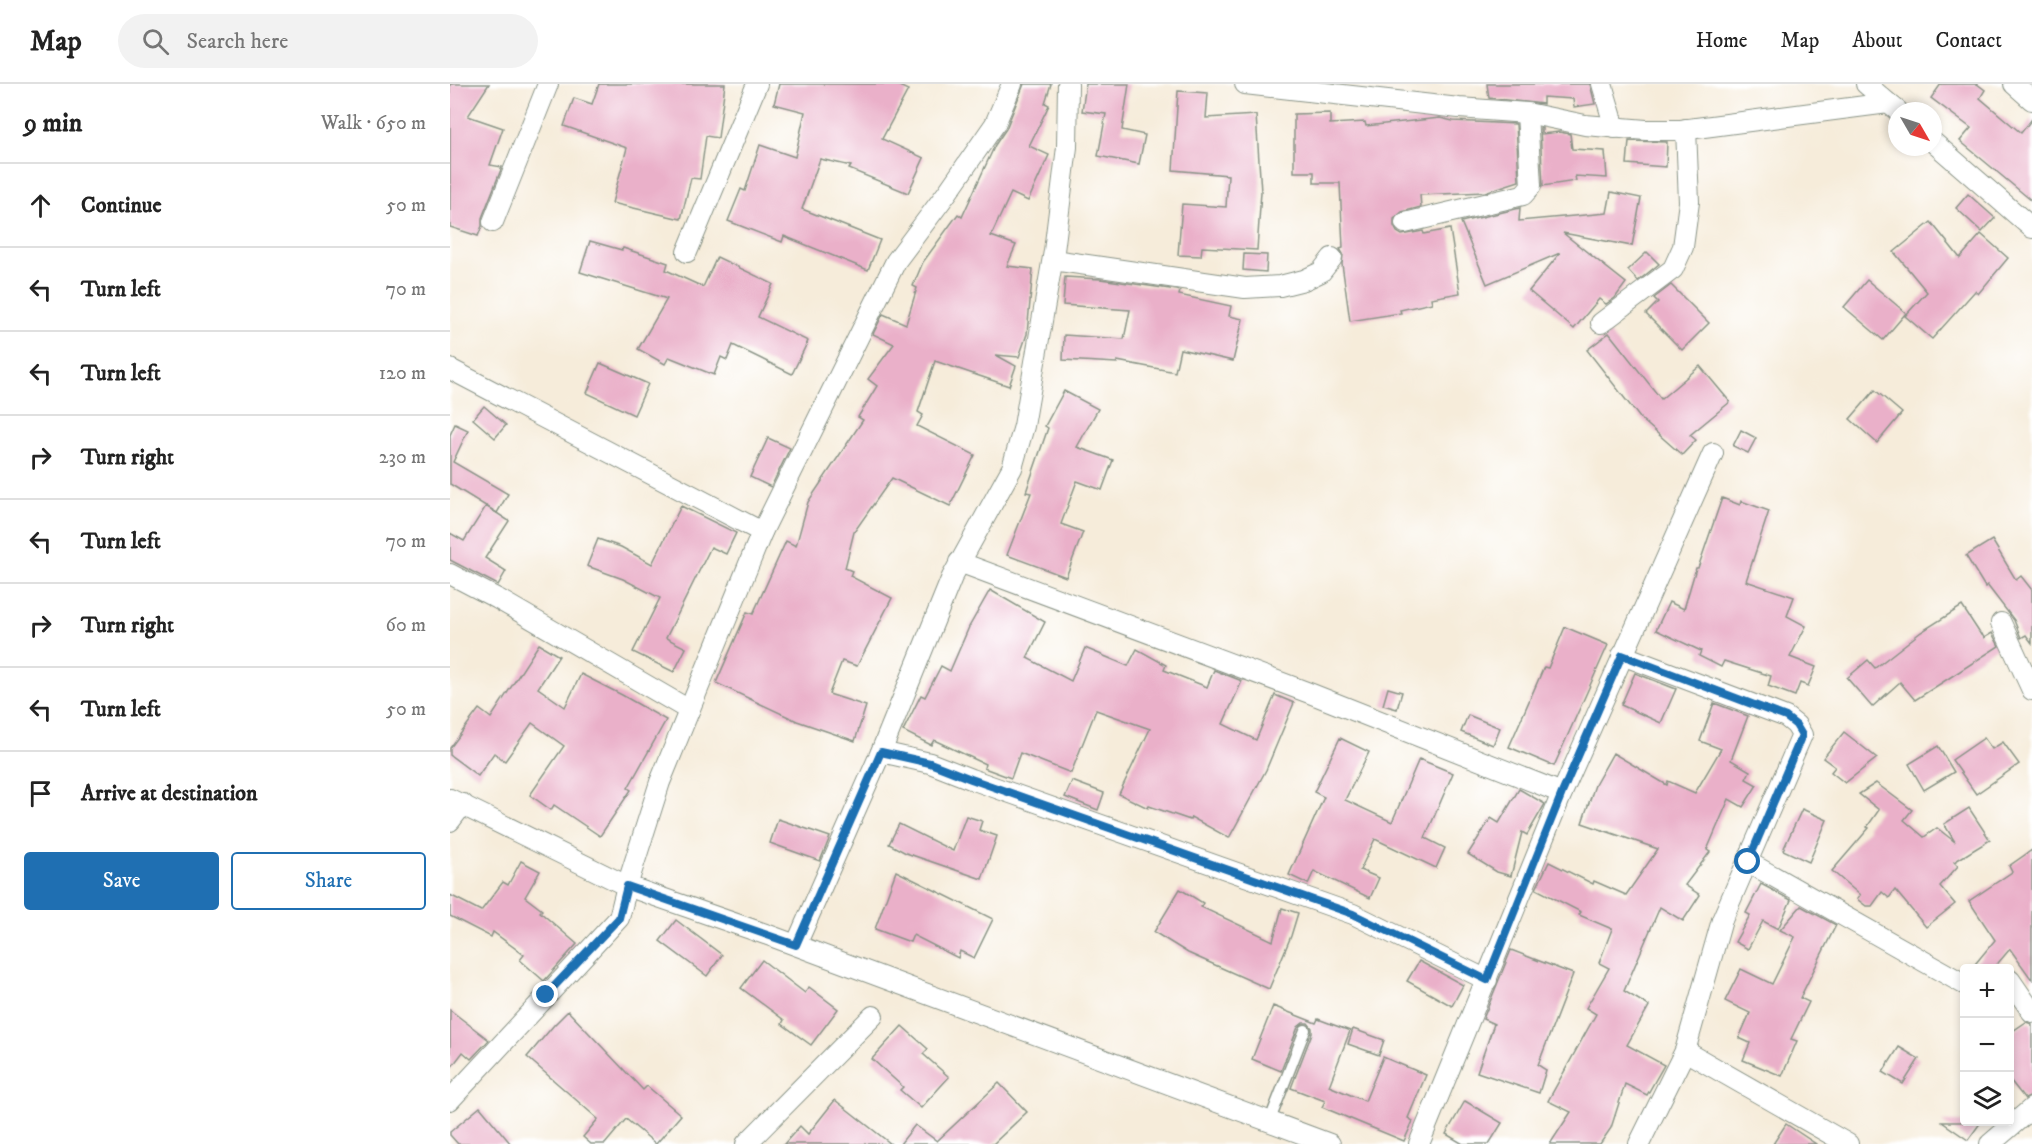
<!DOCTYPE html>
<html lang="en">
<head>
<meta charset="utf-8">
<style>
  body { margin:0; font-family:"IM FELL DW Pica",serif; background:#f2f2f2; color:#222 }
  .controls { position:absolute; right:18px; bottom:18px; display:grid; overflow:hidden; border-radius:6px; box-shadow:0 3px 9px #0003 }
  .controls button { width:54px; height:54px; display:grid; place-items:center; padding:0; border:0; border-bottom:2px solid #e0e0e0; background:#fff; color:#222; font:30px sans-serif }
  .compass { position:absolute; left:1438px; top:18px; width:54px; height:54px; border-radius:50%; background:#fff; box-shadow:0 3px 9px #0003; rotate:129deg }
  .stop { position:absolute; width:18px; height:18px; margin:-14px; border:4px solid #1f6fb2; border-radius:50%; background:#fff }
  .stop.end { background:#1f6fb2; border-color:#fff; box-shadow:0 2px 6px #0008 }
  .list { margin:0; padding:0; list-style:none }
  h2 { display:flex; justify-content:space-between; align-items:center; height:78px; margin:0; padding:0 24px; font-size:26px }
  h2 small { font-size:20px; font-weight:400; color:#767676 }
  .list li { display:grid; grid-template-columns:39px 1fr auto; gap:18px; align-items:center; box-sizing:border-box; height:84px; padding:0 24px; border-top:2px solid #e0e0e0 }
  .list b { display:block; font-size:22px; white-space:nowrap }
  .list em { font-size:20px; font-style:normal; color:#767676 }
  .actions { display:flex; gap:12px; padding:18px 24px }
  .actions a { flex:1; padding:14px 0; border:2px solid #1f6fb2; border-radius:6px; text-align:center; font-size:21px; color:#1f6fb2 }
  .actions .main { background:#1f6fb2; color:#fff }
  .icon { flex:none; width:33px; height:33px; fill:none; stroke:currentColor; stroke-width:2; stroke-linecap:round; stroke-linejoin:round }
  .map { position:relative; flex:none; width:1582px; height:1060px; overflow:hidden }
  header { display:flex; align-items:center; gap:36px; box-sizing:border-box; height:84px; padding:0 30px; background:#fff; border-bottom:2px solid #e0e0e0 }
  header strong { font-size:28px }
  nav { display:flex; gap:33px; margin-inline-start:auto; font-size:21px }
  .search { width:420px; height:54px; background:#f2f2f2; display:flex; align-items:center; gap:15px; box-sizing:border-box; padding:0 21px; border-radius:33px; color:#767676; font-size:22px }
  main { display:flex }
  aside { flex:1; background:#fff }
  .map>svg:first-child { display:block }
  .building { fill:#eab0c9 }
  .lines { fill:none; stroke-linecap:round; stroke-linejoin:round }
  .lane-casing { stroke:#8a9487; stroke-width:13 }
  .street-casing { stroke:#8a9487; stroke-width:22 }
  .lane { stroke:#fff; stroke-width:10 }
  .street { stroke:#fff; stroke-width:20 }
  .route { stroke:#1f6fb2; stroke-width:8 }
</style>
</head>
<body>
<header>
<strong>Map</strong>
<div class="search"><svg class="icon" aria-label="search" viewBox="0 0 24 24"><circle cx="10" cy="10" r="6"/><path d="M15 15l6 6"/></svg>Search here</div>
<nav><a>Home</a><a>Map</a><a>About</a><a>Contact</a></nav>
</header>
<main>
<aside>
<h2>9 min<small>Walk · 650 m</small></h2>
<ul class="list">
<li><svg class="icon" aria-label="ahead" viewBox="0 0 24 24"><path d="M12 20V5M6 11l6-6 6 6"/></svg><div><b>Continue</b></div><em>50 m</em></li>
<li><svg class="icon" aria-label="left" viewBox="0 0 24 24"><path d="M17 20v-9H6M10 6l-5 5 5 5"/></svg><div><b>Turn left</b></div><em>70 m</em></li>
<li><svg class="icon" aria-label="left" viewBox="0 0 24 24"><path d="M17 20v-9H6M10 6l-5 5 5 5"/></svg><div><b>Turn left</b></div><em>120 m</em></li>
<li><svg class="icon" aria-label="right" viewBox="0 0 24 24"><path d="M7 20v-9h11M14 6l5 5-5 5"/></svg><div><b>Turn right</b></div><em>230 m</em></li>
<li><svg class="icon" aria-label="left" viewBox="0 0 24 24"><path d="M17 20v-9H6M10 6l-5 5 5 5"/></svg><div><b>Turn left</b></div><em>70 m</em></li>
<li><svg class="icon" aria-label="right" viewBox="0 0 24 24"><path d="M7 20v-9h11M14 6l5 5-5 5"/></svg><div><b>Turn right</b></div><em>60 m</em></li>
<li><svg class="icon" aria-label="left" viewBox="0 0 24 24"><path d="M17 20v-9H6M10 6l-5 5 5 5"/></svg><div><b>Turn left</b></div><em>50 m</em></li>
<li><svg class="icon" aria-label="arrive" viewBox="0 0 24 24"><path d="M6 21V4h12l-3 4 3 4H6"/></svg><div><b>Arrive at destination</b></div></li>
</ul>
<div class="actions"><a class="main">Save</a><a>Share</a></div>
</aside>
<div class="map">
<svg width="1582" height="1060" viewBox="0 0 1582 1060">
  <rect width="100%" height="100%" fill="#fff"/>
  <filter id="ink" filterUnits="userSpaceOnUse"><feTurbulence type="fractalNoise" baseFrequency=".0167" numOctaves="2"/><feDisplacementMap in="SourceGraphic" scale="12" xChannelSelector="R" yChannelSelector="G"/><feConvolveMatrix kernelMatrix="1 2 1 2 8 2 1 2 1" color-interpolation-filters="sRGB"/></filter>
  <filter id="wash" filterUnits="userSpaceOnUse"><feTurbulence type="fractalNoise" baseFrequency=".008" numOctaves="4" result="noise"/><feDisplacementMap in="SourceGraphic" scale="24" xChannelSelector="R" yChannelSelector="G"/><feGaussianBlur stdDeviation="1.35" result="paint"/><feColorMatrix in="noise" values="0 0 0 0 0 0 0 0 0 0 0 0 0 0 0 0 0 1.4 0 .05"/><feComposite in="paint" operator="in"/></filter>
  <g filter="url(#wash)">
    <rect width="100%" height="100%" fill="#f6ecda"/>
    <g id="blocks">
      <g class="building">
        <path d="M0 0H39L18 32 53 44 40 81 52 83 32 134V142L28 152 0 143Z"/>
        <path d="M149 0H275L268 54 256 52 250 95 241 94 231 135 162 119 177 64 114 42 124 14 142 20Z"/>
        <path d="M329 0H445L458 6 432 55 474 74 458 109 399 85 401 82 370 75 352 125 430 156 418 186 334 152 332 158 278 137 291 105 295 107 310 61 345 73 355 28 324 20Z"/>
        <path d="M574 0H601L595 19 599 21 579 62 599 71 578 117 561 109 541 152 566 161 557 182 583 185 577 250 569 273 546 271 566 282 559 302 485 277 468 328 473 331 467 342 525 371 500 422 442 394 404 448 395 484 402 487 400 492 442 514 407 582 392 577 379 610 416 622 405 657 347 637 266 599 297 528 303 530 336 457 346 462 358 418 413 336 408 333 427 302 418 295 444 260 423 250 433 230 456 240 467 204 463 202 473 178 508 130 512 133 545 61 556 45Z"/>
        <path d="M636 0H679L672 46 695 51 689 80 648 72 656 30 632 27Z"/>
        <path d="M1037 0H1140L1145 20 1124 23 1123 15 1093 13V20L1039 14Z"/>
        <path d="M1491 0H1527L1535 6 1530 14 1571 49 1582 35V117L1510 57 1521 44 1481 14Z"/>
        <path d="M728 7 758 9 756 34 806 31 811 108 807 166 752 163 751 172 728 171 732 120 776 123 778 91 723 86Z"/>
        <path d="M880 29V40L915 38 916 42 990 34 1003 37 1066 40 1069 97 1035 108 970 111 971 123 952 128 944 135V142L947 148 952 151 973 147 974 150 1000 145 1010 209 981 214 982 219 950 226 951 229 900 237 892 180 893 170 890 165 893 164 890 99H864V88H844V30Z"/>
        <path d="M1090 44H1092V50L1109 48 1120 50 1122 65 1155 67 1157 94 1125 92 1126 97 1093 102Z"/>
        <path d="M1179 57 1217 58 1216 83 1177 80Z"/>
        <path d="M1161 108 1191 114 1182 162 1113 149 1176 199 1165 214 1156 220 1149 215 1124 245 1079 207 1110 169 1037 200 1011 138 1070 124 1069 137 1157 129Z"/>
        <path d="M1518 110 1545 134 1532 148 1506 124Z"/>
        <path d="M1481 138 1510 174 1531 150 1558 174 1528 210 1525 207 1482 255 1455 232 1477 208 1444 168Z"/>
        <path d="M140 157 172 166 173 164 218 179 216 186 253 203 267 173 323 200 308 233 358 257 342 290 283 261 277 276 271 273 264 291 219 273 215 280 188 265 217 215 130 188Z"/>
        <path d="M1197 168 1209 180 1188 197 1178 186Z"/>
        <path d="M794 170 817 171 816 188 793 186Z"/>
        <path d="M615 193 650 195 727 206 730 207 729 211 781 222 779 232 793 235 783 277 730 265 725 288 667 277V279L613 276 614 251 674 255 680 226 613 221Z"/>
        <path d="M1417 196 1456 229 1433 256 1394 223Z"/>
        <path d="M1221 201 1259 239 1232 266 1196 230 1208 218 1204 214Z"/>
        <path d="M1159 249 1211 315 1250 282 1280 318 1240 351 1246 356 1232 371 1190 334 1137 266Z"/>
        <path d="M150 279 198 300 184 331 137 309Z"/>
        <path d="M1425 306 1452 329 1427 359 1400 335Z"/>
        <path d="M614 307 648 325 627 363 663 376 652 406 627 397 611 440 633 448 616 493 557 471 581 409 576 408 598 344 595 342Z"/>
        <path d="M34 322 56 341 45 354 23 335Z"/>
        <path d="M5 340 18 346 3 378 58 410 47 429 0 400V351Z"/>
        <path d="M1291 346 1306 354 1298 369 1283 362Z"/>
        <path d="M318 354 340 364 321 403 300 393Z"/>
        <path d="M1272 414 1290 421 1291 417 1319 427 1296 497 1344 513 1337 532 1356 542 1340 573 1366 583 1358 602 1350 599 1345 612 1318 602 1321 592 1274 577 1271 583 1249 572 1251 567 1206 546 1219 518 1234 525 1246 484H1248Z"/>
        <path d="M36 422 59 437 35 474 56 487 48 501 0 476V449L14 457Z"/>
        <path d="M231 422 286 449 276 470 261 463 216 554 236 564 224 588 183 568 210 514 173 495 137 482 148 455 171 463 202 480Z"/>
        <path d="M1542 456 1566 496 1571 492 1582 506V559L1576 551 1571 554 1564 536 1537 501 1535 503 1516 472Z"/>
        <path d="M540 506 595 538 577 574 621 597 635 564 678 582 687 565 716 581 714 586 757 603 764 586 792 597 773 640 806 656 825 611 844 619 816 686 779 754 741 733 740 736 699 722 698 724 669 710 700 645 646 626 621 689 570 669 561 694 534 684 535 680 484 656 481 661 453 647 471 611 475 613 491 582 500 587 519 543Z"/>
        <path d="M1512 522 1531 551 1532 550 1534 554 1542 549 1549 562 1465 616 1450 598 1422 623 1397 594 1418 576 1425 584 1471 548Z"/>
        <path d="M1115 543 1158 561 1104 682 1059 663 1094 583 1098 584Z"/>
        <path d="M89 560 109 572 88 604 115 623 131 590 172 611 216 636 178 704 181 706 150 752 104 721 101 726 80 711 114 662 82 639 55 677 44 669 28 692 0 671V664L29 625 41 634Z"/>
        <path d="M1185 589 1226 605 1211 639 1171 621Z"/>
        <path d="M938 604 952 608 947 625 933 621Z"/>
        <path d="M1264 619 1298 632 1281 676 1300 687 1296 695 1307 701 1293 723 1279 715 1257 766 1260 768 1235 801 1250 811 1233 837 1210 823 1174 907 1199 922 1177 961 1214 981 1197 1011 1175 1000 1161 1044 1150 1060H1100L1121 1028 1098 1017 1146 930 1136 924 1159 884 1149 879 1162 845 1129 831 1131 828 1086 805 1099 778 1143 800 1144 797 1176 811 1208 765 1132 739 1145 701 1163 669 1217 701 1218 697 1245 709 1271 665 1250 657Z"/>
        <path d="M1018 631 1050 644 1043 661 1011 648Z"/>
        <path d="M1394 648 1427 674 1395 699 1381 688 1385 683 1373 674Z"/>
        <path d="M890 654 919 668 895 716 942 738 969 675 1003 689 975 754 995 764 986 784 925 755 910 786 929 794 920 814 864 787 858 800 839 791 874 713 864 708Z"/>
        <path d="M1534 654 1542 665 1553 658 1569 680 1526 710 1502 676Z"/>
        <path d="M1488 662 1504 688 1474 706 1459 680Z"/>
        <path d="M622 697 654 709 648 726 615 713Z"/>
        <path d="M1426 699 1462 726 1454 736 1474 753 1487 744 1505 758 1494 740 1519 724 1540 756 1504 778 1508 782 1490 802 1505 820 1476 843 1445 806 1439 814 1432 808 1422 822H1416L1407 815 1410 811 1382 787 1419 744 1417 743 1429 726 1409 710Z"/>
        <path d="M1069 705 1095 720 1077 751 1072 748 1061 792 1047 788 1018 770 1041 734 1049 739Z"/>
        <path d="M1352 725 1377 736 1359 778 1333 766Z"/>
        <path d="M516 732 532 737 529 746 547 752 532 795 456 769 439 760 449 740 503 767Z"/>
        <path d="M328 735 380 753 370 777 320 759Z"/>
        <path d="M1582 766V896L1560 865 1543 885H1521L1545 856 1519 817 1562 788 1559 782Z"/>
        <path d="M71 777 90 787 75 813 92 826 90 828 127 860 94 897 70 876 74 871 43 848 41 853 0 832V811L31 827 53 798 58 801Z"/>
        <path d="M446 787 543 835 524 874 510 867 508 874 463 851 460 858 425 845Z"/>
        <path d="M1311 800 1341 816 1328 845 1313 837 1298 865 1285 858 1300 831 1296 829Z"/>
        <path d="M730 805 753 819 751 823 823 857 832 824 848 829 841 852 819 905 738 869 704 848Z"/>
        <path d="M1351 822 1386 841 1350 914 1359 918 1341 955 1347 957 1332 992 1293 976 1300 959 1289 954 1300 929 1275 917 1291 885 1322 900 1345 853 1330 846Z"/>
        <path d="M226 836 272 871 257 892 210 857Z"/>
        <path d="M1061 866 1123 890 1088 981 1096 986 1089 1009 1027 988 1044 940 1033 935Z"/>
        <path d="M312 876 355 909 359 903 388 925 361 961 332 940 334 936 291 904Z"/>
        <path d="M969 877 1013 901 1002 922 957 897Z"/>
        <path d="M823 922 866 939 868 935 900 947 879 1002 915 1017 933 973 976 991 958 1034 963 1037 954 1057 872 1023 875 1017 841 1004 862 949V944L858 939H853L848 943 831 987 802 975Z"/>
        <path d="M0 926 39 956 21 975 13 968 0 985Z"/>
        <path d="M118 927 193 1006 197 1002 231 1031 206 1060 176 1035 155 1060H141L133 1053 148 1035 77 973 104 941Z"/>
        <path d="M1576 938 1582 940V1012L1575 1015 1560 996V949Z"/>
        <path d="M452 942 478 965 473 970 499 993 471 1024 450 1006 453 1003 422 975Z"/>
        <path d="M903 945 934 956 929 971 898 960Z"/>
        <path d="M1449 963 1469 975 1453 1000 1433 988Z"/>
        <path d="M549 999 577 1028 543 1060H450L465 1041 487 1057Z"/>
        <path d="M385 1016 441 1060H334L350 1042 358 1050Z"/>
        <path d="M1015 1017 1052 1039 1039 1060H1013L996 1050Z"/>
        <path d="M30 1023 61 1060H8L0 1051V1048Z"/>
        <path d="M1492 1038H1531L1518 1056Z"/>
        <path d="M1336 1040 1366 1060H1323Z"/>
      </g>
    </g>
  </g>
  <g filter="url(#ink)">
    <use href="#blocks" fill-opacity="0" stroke="#8a9487" stroke-width="1.5"/>
    <g class="lines">
      <g class="lane-casing">
        <path id="lane" d="M820 1036 855 946"/>
      </g>
      <g class="street-casing">
        <g id="street">
          <path d="M795 0 1009 24 1077 29 1135 41 1196 46H1231L1438 19 1448 27"/>
          <path d="M1152 0 1165 44"/>
          <path d="M1416 0 1438 19"/>
          <path d="M1564 0 1582 16"/>
          <path d="M1483 58 1582 144"/>
          <path d="M43 138 98 0"/>
          <path d="M955 139 1073 111 1081 102 1077 29"/>
          <path d="M237 168 307 0"/>
          <path d="M603 176 795 204 830 202 854 196 871 188 882 174"/>
          <path d="M1151 239 1223 185 1233 163 1239 118 1236 45"/>
          <path d="M0 285 312 448"/>
          <path d="M509 478 862 610 1112 709"/>
          <path d="M0 490 48 515 239 626"/>
          <path d="M1551 539 1582 606"/>
          <path d="M1172 571 1336 633 1346 641 1352 651 1272 836 1235 967 1189 1060"/>
          <path d="M431 668 480 679 521 695 903 830 1037 896"/>
          <path d="M0 715 177 802 321 852 880 1060"/>
          <path d="M0 737 13 720"/>
          <path d="M1298 778 1514 900"/>
          <path d="M346 861 431 668 502 493 562 384 574 342 604 167 617 63 618 0"/>
          <path d="M1560 896 1582 928"/>
          <path d="M1235 967 1398 1060"/>
          <path d="M0 1016 169 834 177 802 210 698 312 448 446 177 497 109 545 40 562 0"/>
          <path d="M296 1060 423 932"/>
          <path d="M969 1060 1112 709 1263 369"/>
          <path d="M1540 1060 1582 1024"/>
        </g>
      </g>
      <use href="#lane" class="lane"/>
      <use href="#street" class="street"/>
    </g>
  </g>
  <g class="lines" filter="url(#ink)">
    <path class="route" d="M96 911 169 834 177 802 346 861 431 668 480 679 521 695 903 830 1037 896 1112 709 1172 571 1336 633 1346 641 1352 651 1298 778"/>
  </g>
</svg>
<div class="controls">
<button>+</button>
<button>−</button>
<button><svg class="icon" aria-label="layers" viewBox="0 0 24 24"><path d="M12 4l9 5-9 5-9-5zM3 14l9 5 9-5"/></svg></button>
</div>
<svg class="compass" viewBox="-18 -18 36 36"><path d="M0-13l5 13h-10z" fill="#e53935"/><path d="M0 13l5-13h-10z" fill="#767676"/></svg>
<div class="stop" style="left:1298px;top:778px"></div>
<div class="stop end" style="left:96px;top:911px"></div>
</div>
</main>
</body>
</html>
